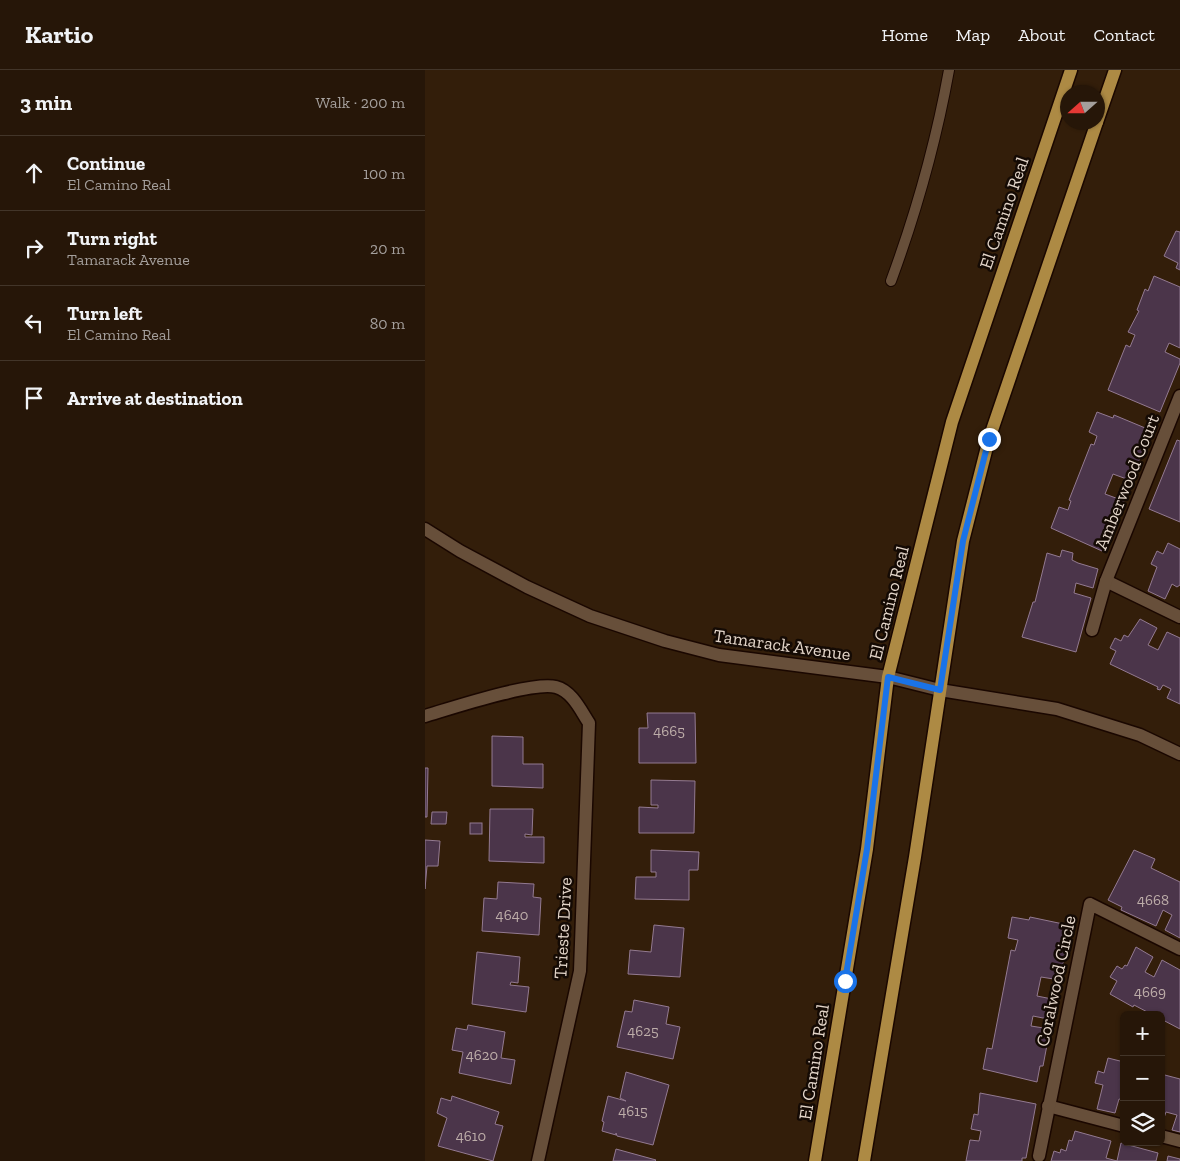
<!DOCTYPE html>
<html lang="en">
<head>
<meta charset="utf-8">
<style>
  body { margin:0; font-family:"Zilla Slab",serif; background:#2e1f12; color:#f1f3f6 }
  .controls { position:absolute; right:15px; bottom:15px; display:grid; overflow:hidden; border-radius:8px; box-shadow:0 1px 4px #0004 }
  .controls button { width:45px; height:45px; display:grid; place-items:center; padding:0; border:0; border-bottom:1px solid #423529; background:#261608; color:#f1f3f6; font:25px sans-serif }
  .compass { position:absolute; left:635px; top:15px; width:45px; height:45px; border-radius:50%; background:#261608; box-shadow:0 1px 4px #0004; rotate:249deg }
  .stop { position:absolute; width:15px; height:15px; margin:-11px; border:4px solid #1a73e8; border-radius:50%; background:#fff }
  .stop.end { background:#1a73e8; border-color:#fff; box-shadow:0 1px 5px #0008 }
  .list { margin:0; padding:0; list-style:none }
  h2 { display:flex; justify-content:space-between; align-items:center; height:65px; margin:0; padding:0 20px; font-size:21px }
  h2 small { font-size:16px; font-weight:400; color:#a49f9c }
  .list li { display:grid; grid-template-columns:32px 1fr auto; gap:15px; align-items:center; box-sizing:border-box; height:75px; padding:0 20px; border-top:1px solid #423529 }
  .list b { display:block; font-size:19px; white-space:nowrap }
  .list p { margin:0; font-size:16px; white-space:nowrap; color:#a49f9c }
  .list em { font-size:16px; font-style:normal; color:#a49f9c }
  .icon { flex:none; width:28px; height:28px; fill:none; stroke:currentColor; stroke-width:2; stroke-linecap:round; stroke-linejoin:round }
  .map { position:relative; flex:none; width:755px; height:1091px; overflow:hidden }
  header { display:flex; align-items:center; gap:30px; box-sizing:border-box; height:70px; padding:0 25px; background:#261608; border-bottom:1px solid #423529 }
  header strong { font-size:24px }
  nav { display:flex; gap:28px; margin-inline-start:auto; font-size:18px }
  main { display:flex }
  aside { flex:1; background:#261608 }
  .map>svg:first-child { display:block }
  .building { fill:#4b354a; stroke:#937a91 }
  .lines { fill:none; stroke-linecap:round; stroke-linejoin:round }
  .lane-casing { stroke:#1a0700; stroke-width:12 }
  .street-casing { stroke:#1a0700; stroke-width:15 }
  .secondary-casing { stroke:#1a0700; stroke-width:15 }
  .primary-casing { stroke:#1a0700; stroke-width:15 }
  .lane { stroke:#674f3a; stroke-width:10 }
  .street { stroke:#674f3a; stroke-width:12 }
  .secondary { stroke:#674f3a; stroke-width:12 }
  .primary { stroke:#ad8a44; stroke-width:12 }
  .route { stroke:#1a73e8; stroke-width:6 }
  .labels { text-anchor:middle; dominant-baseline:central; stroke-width:5; stroke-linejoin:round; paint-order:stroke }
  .number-label { font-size:15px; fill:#bdada9 }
  .street-label { font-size:18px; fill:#e3d5c9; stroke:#140a04 }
</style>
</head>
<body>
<header>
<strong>Kartio</strong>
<nav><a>Home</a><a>Map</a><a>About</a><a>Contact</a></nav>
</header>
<main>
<aside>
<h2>3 min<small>Walk · 200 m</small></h2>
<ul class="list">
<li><svg class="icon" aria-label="ahead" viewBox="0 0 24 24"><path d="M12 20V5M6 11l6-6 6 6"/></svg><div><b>Continue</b><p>El Camino Real</p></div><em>100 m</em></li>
<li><svg class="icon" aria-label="right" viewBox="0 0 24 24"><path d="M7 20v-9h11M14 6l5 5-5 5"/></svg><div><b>Turn right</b><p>Tamarack Avenue</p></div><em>20 m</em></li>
<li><svg class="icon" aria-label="left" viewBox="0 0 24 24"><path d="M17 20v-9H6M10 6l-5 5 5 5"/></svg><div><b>Turn left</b><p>El Camino Real</p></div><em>80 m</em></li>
<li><svg class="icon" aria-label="arrive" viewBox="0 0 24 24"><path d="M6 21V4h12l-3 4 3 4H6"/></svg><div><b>Arrive at destination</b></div></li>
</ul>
</aside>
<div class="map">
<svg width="755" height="1091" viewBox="0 0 755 1091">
  <rect width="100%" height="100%" fill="#331e0a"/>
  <g class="building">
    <path d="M751 161 755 162V200L751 198 753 193 739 186Z"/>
    <path d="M729 206 755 217V278L744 273 740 282 755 289V293L735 342 683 320 701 275 705 277 710 265 703 262 714 241 712 240 720 219 723 221Z"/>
    <path d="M672 342 688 348 689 345 725 360 707 411 688 404 680 424 699 431 677 481 626 458 634 437 643 440 646 431 644 430 666 374 669 375 672 366 664 362Z"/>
    <path d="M752 370 755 371V452L724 439Z"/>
    <path d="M743 473 755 479V515L752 517 747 514 740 529 723 521 732 497 726 494 732 481 738 484Z"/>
    <path d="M637 480 648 483 647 490 653 493 673 499 668 518 651 513 649 523 666 528 651 582 597 567 608 532H610L622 483 635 487Z"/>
    <path d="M715 549 732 558 723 575 733 580 742 562 755 568V634L742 628 746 619 738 615 735 620 732 619 733 617 685 594 691 581 685 578 690 568 696 571 699 565 703 567Z"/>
    <path d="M222 643H270L271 693H214V658H223Z"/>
    <path d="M67 666 98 667V694H118V718L67 716Z"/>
    <path d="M0 698H3L2 747H0Z"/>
    <path d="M226 710 270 711 269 763H214V737L233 738V735H226Z"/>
    <path d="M65 739H108L107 765 100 764V767H119V793L64 791Z"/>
    <path d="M7 742H22L21 754H6Z"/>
    <rect x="45" y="753" width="12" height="11"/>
    <path d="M0 770 15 771 13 796H2L0 819Z"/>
    <path d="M226 780 274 782 273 800H264V830L210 829 211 807H231V802H226Z"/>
    <path d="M709 780 730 789 726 798 755 812V868L740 860 747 845 738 840 731 856 696 840 697 837 683 830Z"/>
    <path d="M73 812 109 814 108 827 116 828 114 865 57 861 59 828 72 829Z"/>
    <path d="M587 847 604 850 605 847 643 855 640 871H642L635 910 616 907 612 926 632 930 628 950 608 946 606 956 625 959 618 996H615L612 1012 558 999 562 978 567 979 586 880 590 881 593 870 583 868Z"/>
    <path d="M229 855 259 858 255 907 203 904 205 880 226 882Z"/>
    <path d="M711 877 728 887 720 902 729 907 737 890 755 900V959L736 949V945H728L709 935 708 937 685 924 692 911 685 907 692 896 697 899 700 895 702 896Z"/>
    <path d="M52 882 95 887 93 913 86 912 85 915 104 917 101 942 47 934Z"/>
    <path d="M209 930 244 937 241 954 255 957 248 989 192 977 200 941 207 942Z"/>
    <path d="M43 955 80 962 76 988 90 990 86 1014 34 1003 38 982 27 980 31 958 42 960Z"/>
    <path d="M683 988 699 992V1030L694 1029 690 1043 672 1039 678 1015 670 1013 673 1001 679 1003Z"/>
    <path d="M201 1002 244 1015 228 1075 192 1066 191 1063V1065L177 1061 179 1052 177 1051 183 1026 201 1031 195 1028Z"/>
    <path d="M736 1004 755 1009V1062L747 1060 752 1045 741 1042 736 1057Z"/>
    <path d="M555 1023 611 1034 601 1088H597V1091H541L545 1070 554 1071 556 1061 546 1059 549 1044 553 1045Z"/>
    <path d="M27 1026 74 1042 70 1054 78 1056 68 1091 13 1076 22 1048 12 1043 16 1028 26 1031Z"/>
    <path d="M650 1061 686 1071 681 1088 692 1091 696 1073 733 1083 731 1091H626L629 1081 635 1083 636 1079 641 1081 644 1070 647 1071Z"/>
    <path d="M191 1079 231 1090 230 1091H188Z"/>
    <path d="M743 1086 755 1089V1091H742Z"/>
  </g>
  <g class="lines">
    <g class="lane-casing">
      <path id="lane" d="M466 211C491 143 511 72 524 0"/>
    </g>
    <g class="street-casing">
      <g id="street">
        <path d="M681 511 755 547"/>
        <path d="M667 560 681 511 755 326"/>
        <path d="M0 646C27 638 108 611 131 617 147 621 156 641 164 653L155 901 113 1091"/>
        <path d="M623 1036 699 1056"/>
        <path d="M736 1066 755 1071"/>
        <path d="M614 1086 665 834 755 879"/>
      </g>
    </g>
    <g class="secondary-casing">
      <path id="secondary" d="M0 459 35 481 102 517 165 546 240 571 294 585 463 607 515 620 632 639 715 665 755 684"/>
    </g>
    <g class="primary-casing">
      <g id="primary">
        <path d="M672 52 690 0"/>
        <path d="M390 1091 442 779 463 607 527 352 646 0"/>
        <path d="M439 1091 490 787 538 471 564 369 672 52"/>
      </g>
    </g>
    <use href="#lane" class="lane"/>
    <use href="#street" class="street"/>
    <use href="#secondary" class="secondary"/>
    <use href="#primary" class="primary"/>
  </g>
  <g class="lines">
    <path class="route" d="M420 911 442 779 463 607 515 620 538 471 564 369"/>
  </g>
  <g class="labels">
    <g class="number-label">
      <text x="244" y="661">4665</text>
      <text x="728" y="830">4668</text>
      <text x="87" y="845">4640</text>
      <text x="725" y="922">4669</text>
      <text x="218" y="961">4625</text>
      <text x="57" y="985">4620</text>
      <text x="208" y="1041">4615</text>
      <text x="46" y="1066">4610</text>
    </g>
    <g class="street-label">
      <text transform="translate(579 143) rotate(-71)">El Camino Real</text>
      <text transform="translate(702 412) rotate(-68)">Amberwood Court</text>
      <text transform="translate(464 533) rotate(-76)">El Camino Real</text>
      <text transform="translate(357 575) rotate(8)">Tamarack Avenue</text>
      <text transform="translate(138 858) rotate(-87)">Trieste Drive</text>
      <text transform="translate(631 911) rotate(-78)">Coralwood Circle</text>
      <text transform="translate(389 992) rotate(-81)">El Camino Real</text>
    </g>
  </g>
</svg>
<div class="controls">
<button>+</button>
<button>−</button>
<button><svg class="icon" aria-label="layers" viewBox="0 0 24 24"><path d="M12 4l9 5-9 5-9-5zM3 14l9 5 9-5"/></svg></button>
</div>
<svg class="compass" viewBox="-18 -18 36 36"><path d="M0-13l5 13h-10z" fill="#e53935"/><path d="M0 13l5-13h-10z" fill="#a49f9c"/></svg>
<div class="stop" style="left:420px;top:911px"></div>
<div class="stop end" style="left:564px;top:369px"></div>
</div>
</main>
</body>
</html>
